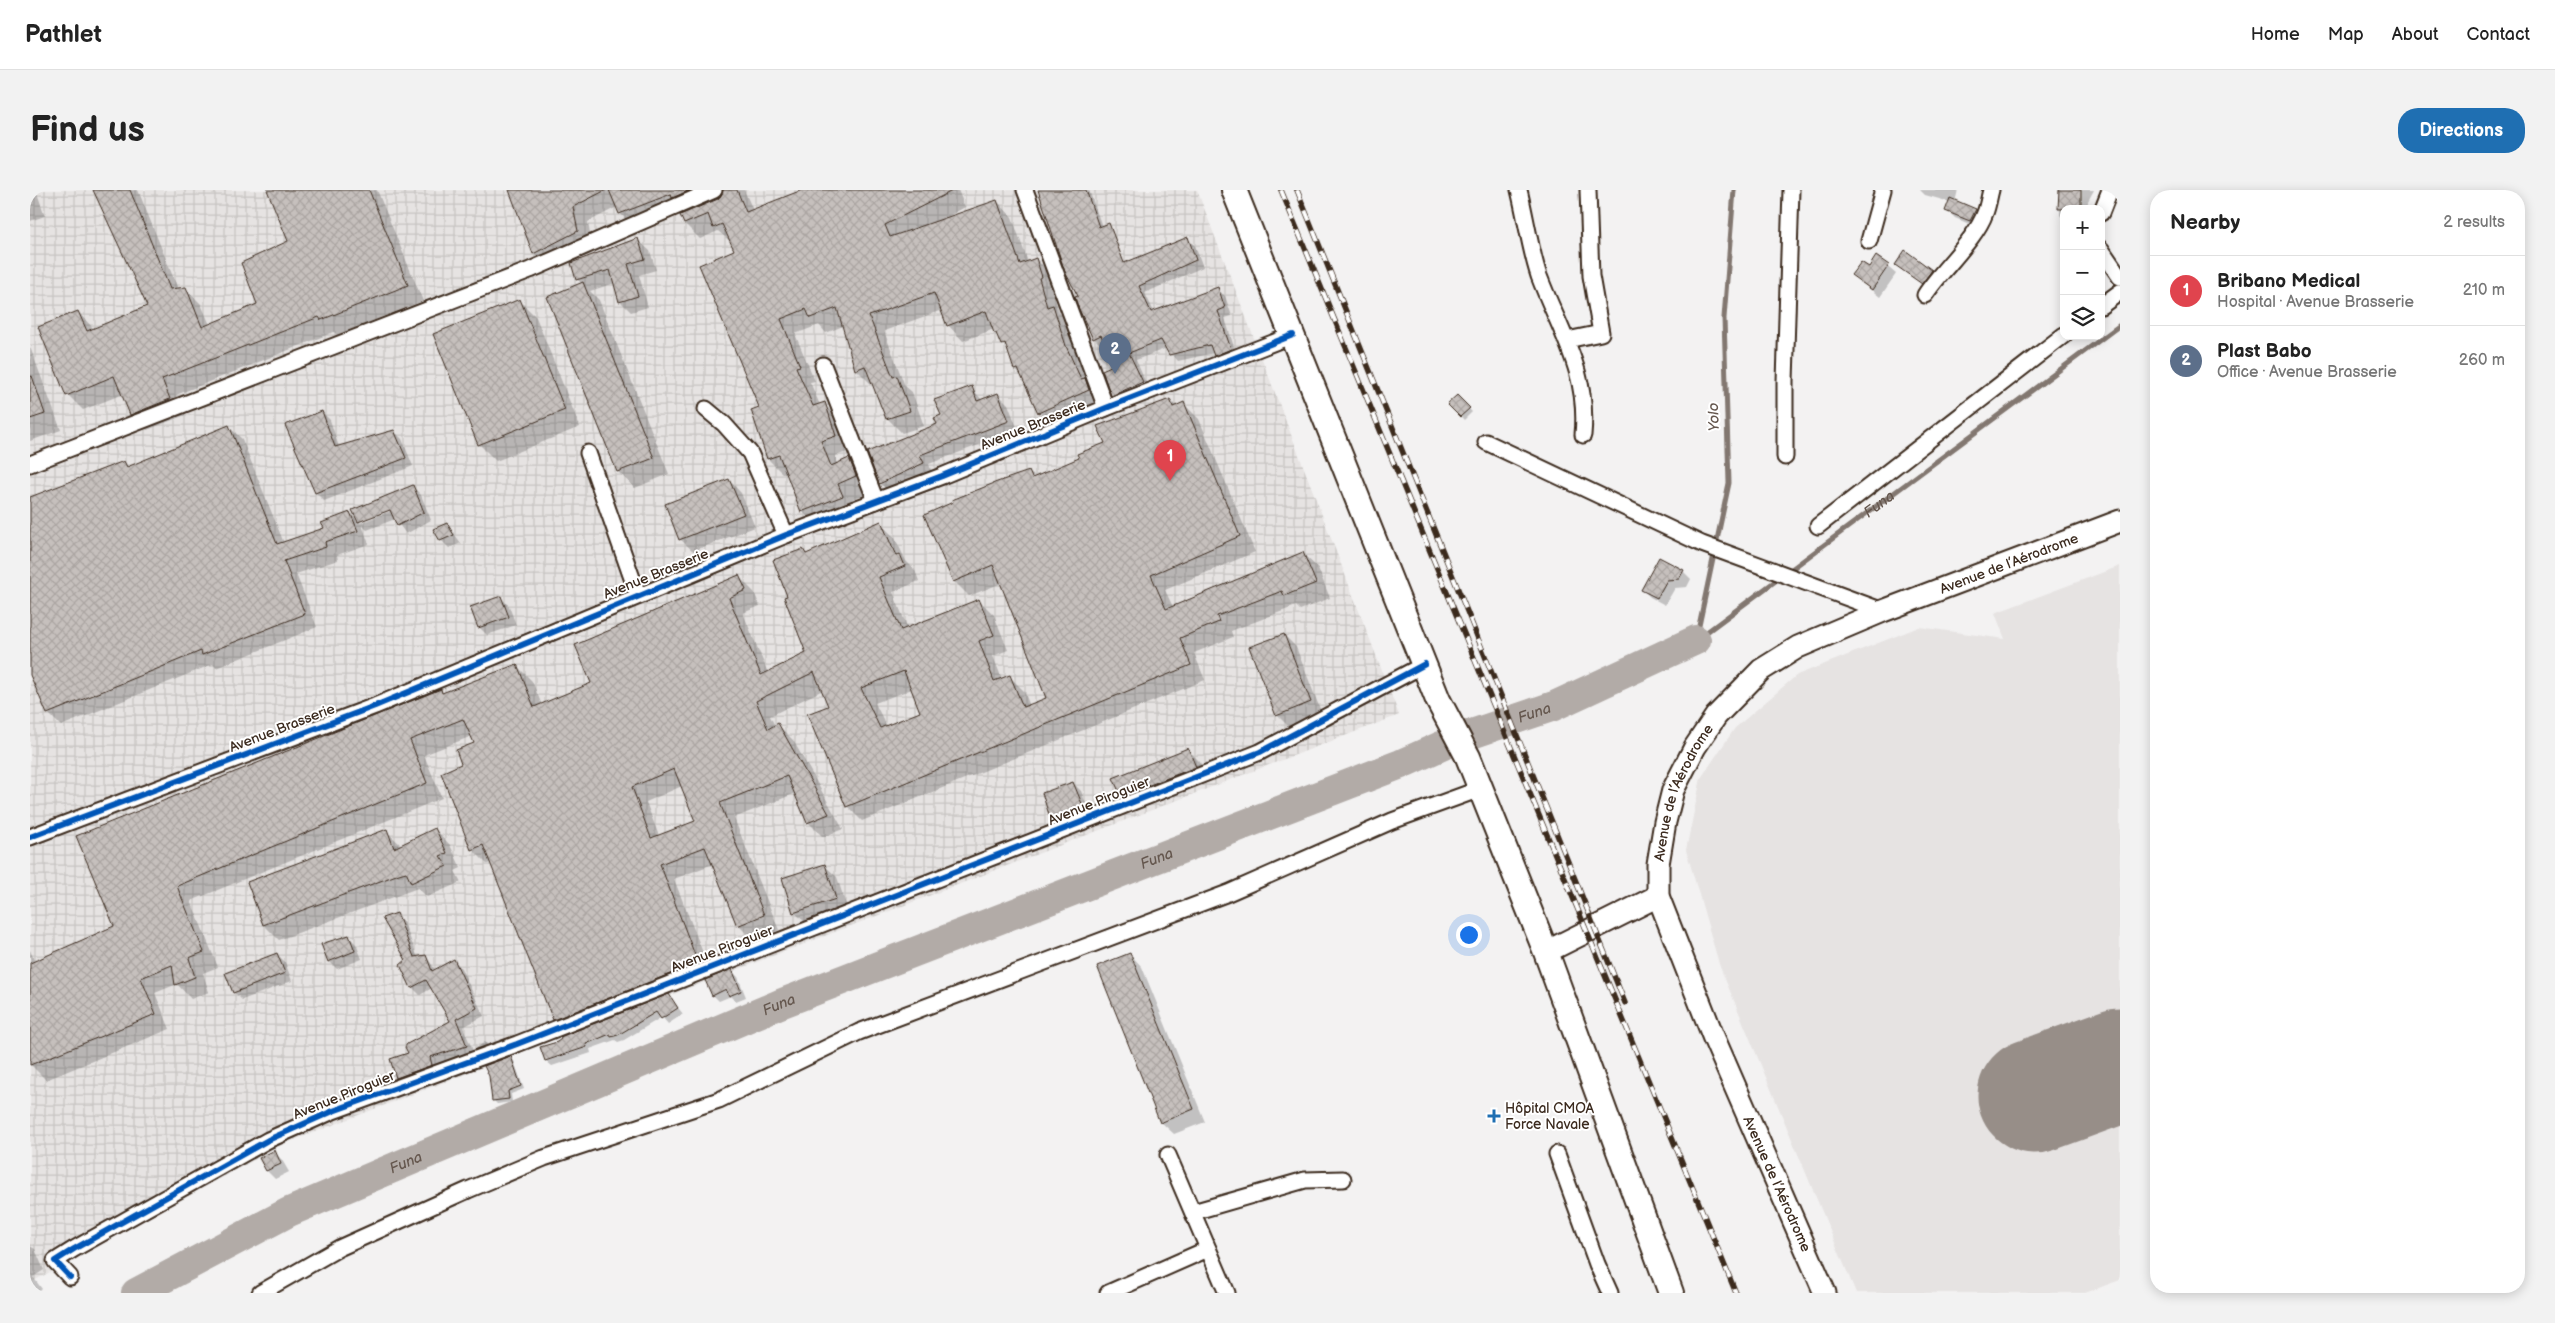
<!DOCTYPE html>
<html lang="en">
<head>
<meta charset="utf-8">
<style>
  body { margin:0; font-family:"Balsamiq Sans",sans-serif; background:#f2f2f2; color:#222 }
  .controls { position:absolute; right:15px; top:15px; display:grid; overflow:hidden; border-radius:10px; box-shadow:0 2px 12px #0003 }
  .controls button { width:45px; height:45px; display:grid; place-items:center; padding:0; border:0; border-bottom:1px solid #e0e0e0; background:#fff; color:#222; font:25px sans-serif }
  .you { position:absolute; left:1438px; top:744px; width:18px; height:18px; margin:-12px; border:4px solid #fff; border-radius:50%; background:#1a73e8; box-shadow:0 0 0 8px #1a73e833 }
  .badge { display:grid; place-items:center; width:32px; height:32px; border-radius:50%; background:#1f6fb2; color:#fff; font-size:16px; font-weight:700 }
  .pin { position:absolute; translate:-50% -41px; filter:drop-shadow(0 1px 2px #0008) }
  .pin::after { content:''; position:absolute; top:26px; width:18px; height:15px; background:inherit; clip-path:polygon(0 0,100% 0,50% 100%) }
  .list { margin:0; padding:0; list-style:none }
  h2 { display:flex; justify-content:space-between; align-items:center; height:65px; margin:0; padding:0 20px; font-size:21px }
  h2 small { font-size:16px; font-weight:400; color:#767676 }
  .list li { display:grid; grid-template-columns:32px 1fr auto; gap:15px; align-items:center; box-sizing:border-box; height:70px; padding:0 20px; border-top:1px solid #e0e0e0 }
  .list b { display:block; font-size:19px; white-space:nowrap }
  .list p { margin:0; font-size:16px; white-space:nowrap; color:#767676 }
  .list em { font-size:16px; font-style:normal; color:#767676 }
  .icon { flex:none; width:28px; height:28px; fill:none; stroke:currentColor; stroke-width:2; stroke-linecap:round; stroke-linejoin:round }
  .map { position:relative; flex:none; width:2090px; height:1103px; overflow:hidden; border-radius:20px }
  header { display:flex; align-items:center; gap:30px; box-sizing:border-box; height:70px; padding:0 25px; background:#fff; border-bottom:1px solid #e0e0e0 }
  header strong { font-size:24px }
  nav { display:flex; gap:28px; margin-inline-start:auto; font-size:18px }
  .intro { display:flex; align-items:center; justify-content:space-between; box-sizing:border-box; height:120px; padding:0 30px }
  h1 { margin:0; font-size:35px }
  .button { padding:12px 22px; border-radius:20px; background:#1f6fb2; color:#fff; font-size:18px; font-weight:700 }
  main { display:flex; gap:30px; padding:0 30px }
  aside { flex:1; background:#fff; border-radius:20px; box-shadow:0 2px 12px #0003 }
  .map>svg:first-child { display:block }
  .built { fill:#e6e3e2 }
  .industrial { fill:url(#industrial-grid) }
  .shadow { fill:#0003; fill-rule:evenodd }
  .lines { fill:none; stroke-linecap:round; stroke-linejoin:round }
  .stream { stroke:#827770; stroke-width:5 }
  .river { stroke:#b2aba7; stroke-width:30 }
  .runway { stroke:#978e88; stroke-width:115 }
  .building { fill:url(#building-cross-hatch); stroke:#3b2a1e; fill-rule:evenodd }
  .minor-casing { stroke:#3b2a1e; stroke-width:19 }
  .secondary-casing { stroke:#3b2a1e; stroke-width:25 }
  .primary-casing { stroke:#3b2a1e; stroke-width:28 }
  .minor { stroke:#fff; stroke-width:15 }
  .secondary { stroke:#fff; stroke-width:21 }
  .primary { stroke:#fff; stroke-width:24 }
  .rail-casing { stroke:#3b2a1e; stroke-width:5.5 }
  .rail { stroke:#fff; stroke-width:4; stroke-dasharray:11; stroke-linecap:butt }
  .cycleway-casing { stroke:#fff; stroke-width:9 }
  .cycleway { stroke:#0057b8; stroke-width:6 }
  .poi-dot { fill:#1f6fb2; stroke:#fff; stroke-width:2 }
  .labels { text-anchor:middle; dominant-baseline:central; stroke-width:4; stroke-linejoin:round; paint-order:stroke }
  .street-label { font-size:14px; fill:#3b2a1e; stroke:#fff }
  .poi-label { font-size:14px; fill:#3b2a1e; stroke:#fff; text-anchor:start }
  .water-label { font-size:15px; font-style:italic; fill:#65574e; stroke:#fff }
</style>
</head>
<body>
<header>
<strong>Pathlet</strong>
<nav><a>Home</a><a>Map</a><a>About</a><a>Contact</a></nav>
</header>
<div class="intro"><h1>Find us</h1><a class="button">Directions</a></div>
<main>
<div class="map">
<svg width="2090" height="1103" viewBox="0 0 2090 1103">
  <defs>
    <pattern id="industrial-grid" width="8" height="8" patternUnits="userSpaceOnUse" patternTransform="scale(1.25)"><rect width="8" height="8" fill="#e6e3e2"/><path d="M0 4h8M4 0v8" fill="none" stroke="#c6c3c1"/></pattern>
    <pattern id="building-cross-hatch" width="8" height="8" patternUnits="userSpaceOnUse" patternTransform="scale(1.25)"><rect width="8" height="8" fill="#c6c0bd"/><path d="M0 0l8 8M0 8l8-8" fill="none" stroke="#aba5a2"/></pattern>
  </defs>
  <rect width="100%" height="100%" fill="#f3f2f2"/>
  <filter id="ink" filterUnits="userSpaceOnUse"><feTurbulence type="fractalNoise" baseFrequency=".02" numOctaves="2"/><feDisplacementMap in="SourceGraphic" scale="10" xChannelSelector="R" yChannelSelector="G"/><feConvolveMatrix kernelMatrix="1 2 1 2 8 2 1 2 1" color-interpolation-filters="sRGB"/></filter>
  <g filter="url(#ink)">
    <path class="built" d="M2090 376V1090L2055 1103H1826L1690 777 1656 660 1671 588 1705 538 1767 485 1889 437 1975 449 1965 423Z"/>
    <path class="industrial" d="M0 0H1167L1369 525 251 955 0 1093Z"/>
    <g class="shadow">
      <path d="M0 0H6L15 26 0 31Z"/>
      <path d="M64 0H108L148 99 155 98 171 114 180 135 229 115 260 52 238 0H347L393 111 307 145 304 142 146 205 155 225 117 240 101 224 93 204 53 220 38 205 48 122 64 139 119 116Z"/>
      <path d="M480 0H714L723 20 775 0H928L935 17 910 31 967 11 982 27 998 72 1006 69 1021 84 1027 102 1023 103 1029 122 1038 131 1074 215 1024 237 1009 222 992 187 986 180 979 161 964 139 933 151 918 135 912 120 854 141 875 196 882 202 894 236 872 243 857 228 843 193 841 194 826 179 813 136 796 143 789 135 765 144 785 191 780 192 790 215 794 214 809 229 820 261 805 266 808 274 819 270 834 285 841 302 822 309 827 321 787 336 772 321 757 283 753 284 738 269 722 221 731 218 705 61 701 52 688 41 670 49 655 34 659 22 655 19 605 39 590 23 587 17 558 32 562 56 519 79 504 64Z"/>
      <path d="M1010 0H1059L1087 79 1157 48 1165 56 1173 77 1115 103 1124 122 1187 99 1195 106 1202 126 1195 128 1207 167 1192 172 1184 163 1148 171 1137 158 1106 170 1119 200 1090 212 1083 205 1085 176 1076 153 1071 155 1064 148Z"/>
      <path d="M1890 0H1928L1925 12 1946 20 1953 28 1949 38 1925 28 1917 20 1920 12 1895 5Z"/>
      <path d="M2030 0H2064L2058 11V19H2034V29L2030 25Z"/>
      <path d="M608 50 620 61 626 80 609 85 618 117 601 122 590 111 585 93 560 101 569 110 639 284 605 298 588 282 519 108 552 94 548 90 542 73Z"/>
      <path d="M1876 62 1910 88 1900 101 1867 74Z"/>
      <path d="M1847 68 1866 84 1850 107 1823 85 1839 78Z"/>
      <path d="M489 110 506 127 550 237 466 271 449 254Z"/>
      <path d="M0 157 31 240 0 251Z"/>
      <path d="M941 197 952 210 968 204 978 214 988 240 899 274 902 283 860 303 850 293 908 235 913 225 906 210Z"/>
      <path d="M1427 206 1442 222 1434 230 1419 214Z"/>
      <path d="M1140 210 1147 217 1154 214 1169 229 1225 362 1135 400 1143 417 1273 364 1288 378 1300 408 1270 420 1266 416 1201 441 1203 447 1164 463 1175 490 832 631 817 616 799 516 793 500 740 526 745 536 748 535 763 550 813 639 793 647 778 632 766 603 704 628 749 740 723 750 708 735 683 674 644 689 683 788 702 781 708 787 716 807 706 811 701 806 689 811 683 805 676 790 638 805 653 824 638 834 632 827 594 850 588 852 585 850 560 859 561 863 522 876 516 871 512 858 532 850 540 845 524 829 461 673 457 674 442 659 433 575 446 553 442 546 394 565 412 608 161 711 188 777 173 783 179 802 161 809 147 794 125 803 140 839 16 890 1 875 0 760 5 772 85 737 410 500 414 503 487 476 502 491 512 515 563 494 709 387 724 402 730 416 713 423 738 483 778 463 759 406 773 360 778 365 850 333 865 348 876 371 885 380 889 391 863 402 878 439 949 410 964 425 978 460 963 466 972 489 979 486 994 501 1000 516 1017 509 972 393 939 406 924 391 999 282 1005 288 1050 268ZM882 499 892 522 857 537 845 513ZM652 596 666 632 629 646 616 612Z"/>
      <path d="M292 222 300 230 309 257 364 241 372 249 383 276 294 311 286 303Z"/>
      <path d="M199 237 212 249 254 353 295 339 320 323 329 332 324 321 383 297 391 305 401 330 376 344 365 329 337 340 332 335 339 354 307 365 308 370 266 384 287 437 186 478 183 474 31 536 18 523 0 481V309L94 272 99 278ZM365 317 366 319 330 333V330Z"/>
      <path d="M699 290 711 303 725 337 663 361 650 349Z"/>
      <path d="M417 334 431 353 419 358 411 350Z"/>
      <path d="M1653 381 1661 389 1657 397 1645 398 1635 415 1620 407 1612 399Z"/>
      <path d="M471 408 479 416 486 435 457 445 449 437Z"/>
      <path d="M1254 445 1266 457 1292 524 1259 537 1247 525Z"/>
      <path d="M1158 560 1170 572 1177 590 1105 618 1092 606 1085 588Z"/>
      <path d="M1043 593 1051 601 1062 629 1031 641 1023 633Z"/>
      <path d="M405 639 420 655 431 678 425 681 431 692 397 707 388 698 385 699 249 750 234 735 356 641 371 655Z"/>
      <path d="M794 675 807 687 818 721 777 734 764 722Z"/>
      <path d="M367 725 374 733 388 768 396 766 406 781 424 770 431 778 454 826 433 837 444 863 407 875 409 883 375 895 367 887 379 864 422 832 402 798 390 805 382 797Z"/>
      <path d="M318 746 326 754 332 769 307 779 299 771Z"/>
      <path d="M247 764 255 772 262 791 212 810 204 802Z"/>
      <path d="M1100 764 1112 777 1175 932 1144 944 1131 932Z"/>
      <path d="M455 852 461 858 450 862 446 858Z"/>
      <path d="M481 868 484 871 494 899 481 904 482 912 467 914 463 910Z"/>
      <path d="M244 962 252 970 259 982 245 989 237 981Z"/>
      <path d="M0 1056 5 1059 14 1080 3 1087 12 1099 8 1103H0Z"/>
    </g>
    <g class="lines">
      <g class="stream">
        <path id="s1" d="M1666 450 2090 135"/>
        <path d="M1666 450 1699 293 1694 128 1704 0"/>
      </g>
      <path class="river" id="s2" d="M106 1103 259 1022 750 814 1371 574 1427 549 1524 516 1666 450"/>
      <path class="runway" d="M2005 906 2090 875"/>
    </g>
    <g class="building">
      <path d="M63 0H100L140 99 156 97 172 137 227 114 211 73 258 51 237 0H339L378 95 291 130 289 127 132 189 140 209 100 225 84 186 36 206 8 137 48 121 57 141 117 116Z"/>
      <path d="M479 0H576L543 17 548 41 503 64Z"/>
      <path d="M579 0H660L642 8 641 4 589 24Z"/>
      <path d="M693 0H707L716 22 772 0H924L855 35 860 47 967 10 990 74 1006 68 1012 87 1009 88 1017 117 1023 115 1036 156 1051 189 1055 188 1059 200 1008 223 988 179 984 180 975 153 971 155 966 143H964L956 121 917 136 904 103 839 126 863 187 867 186 880 221 856 229 835 176 825 180 807 118 780 128 776 119 751 129 770 176 766 177 783 216 795 212 806 246 791 251 801 276 819 268 826 286 808 294 813 306 771 322 749 265 737 269 721 220 729 217 669 75 704 60 692 34 683 38 678 24 654 34 650 25 688 9Z"/>
      <path d="M1008 0H1056L1069 37 1079 33 1094 73 1158 47 1166 70 1109 96 1121 122 1188 97 1195 118 1188 121 1201 159 1184 166 1180 155 1139 165 1131 150 1099 163 1113 192 1081 206 1072 180 1083 175 1071 145 1063 149 1048 117 1045 107 1048 106 1035 82Z"/>
      <path d="M2029 0H2051V19H2028Z"/>
      <path d="M1920 8 1946 19 1940 31 1915 21Z"/>
      <path d="M608 48 615 69 598 74 608 106 589 112 580 80 546 90 541 73Z"/>
      <path d="M1875 60 1902 80 1892 94 1865 75Z"/>
      <path d="M1846 66 1859 75 1842 100 1821 85 1831 72 1839 77Z"/>
      <path d="M553 92 624 268 587 282 517 107Z"/>
      <path d="M490 109 535 220 448 255 403 144Z"/>
      <path d="M2 186 15 224 0 229V187Z"/>
      <path d="M942 196 947 211 968 203 979 231 890 265 894 273 849 294 837 262 907 234 904 228 911 225 904 210Z"/>
      <path d="M1427 205 1440 218 1430 227 1417 214Z"/>
      <path d="M1140 209 1143 217 1154 212 1210 346 1121 385 1136 419 1273 362 1286 393 1254 406 1252 401 1187 426 1189 432 1150 448 1161 475 816 617 777 524 798 516 784 482 726 511 738 539 748 533 799 624 777 633 757 586 690 613 734 725 707 736 675 657 630 674 668 773 523 830 453 655 441 660 411 583 431 574 426 560 444 553 433 529 380 550 397 593 147 696 174 762 159 768 165 787 145 795 142 775 111 788 126 824 0 875V773L84 736 46 646 411 499 412 503 487 474 504 517 561 493 545 455 709 385 716 400 699 408 731 485 776 463 754 407 757 406 743 370 773 359 776 364 851 331 866 366 870 364 875 376 849 387 871 440 949 409 964 445 949 451 964 491 980 485 993 517 1016 508 963 375 923 392 894 325 923 312 922 310 967 292 999 281 1002 288 1049 268 1047 264 1075 253 1067 236ZM874 481 890 522 850 538 831 498ZM644 579 665 631 621 648 602 597Z"/>
      <path d="M292 221 305 257 364 240 376 268 285 303 255 235Z"/>
      <path d="M199 235 247 354 294 338 291 333 320 322 328 341 295 352 296 357 254 371 275 424 172 465 171 461 17 524 0 485V307L94 271 97 277Z"/>
      <path d="M699 289 714 324 649 350 635 314Z"/>
      <path d="M383 295 394 322 367 336 360 320 328 332 322 320Z"/>
      <path d="M417 333 424 345 410 351 403 339Z"/>
      <path d="M1629 367 1654 380 1649 389 1637 390 1627 408 1611 400Z"/>
      <path d="M471 406 479 427 448 438 440 417Z"/>
      <path d="M1254 444 1281 512 1246 526 1219 457Z"/>
      <path d="M1158 558 1166 577 1091 606 1083 588Z"/>
      <path d="M1043 592 1055 621 1022 634 1012 603Z"/>
      <path d="M405 638 417 663 410 666 417 676 381 693 376 682 369 684 233 735 217 692 357 639 364 658Z"/>
      <path d="M795 674 806 709 763 723 752 688Z"/>
      <path d="M367 723 384 767 396 765 402 781 424 769 447 818 426 829 437 856 400 867 402 875 366 888 360 869 378 863 375 857 377 854 420 831 396 790 381 798 370 775 376 770 352 728Z"/>
      <path d="M319 745 325 761 298 772 291 754Z"/>
      <path d="M247 763 255 783 203 803 195 783Z"/>
      <path d="M1100 763 1164 919 1130 933 1067 776Z"/>
      <path d="M702 779 711 801 699 806 696 799 682 806 675 790Z"/>
      <path d="M639 804 648 818 631 829 626 822 588 845 581 847 580 844 556 854 557 857 515 871 510 857 527 852 531 849 530 847Z"/>
      <path d="M481 866 491 896 478 901 479 909 462 911 459 886 454 876Z"/>
      <path d="M245 960 251 974 236 981 229 968Z"/>
    </g>
    <g class="lines">
      <g class="minor-casing">
        <g id="minor">
          <path d="M995 0 1076 218"/>
          <path d="M1489 0C1496 28 1500 59 1509 86 1530 142 1559 182 1553 245"/>
          <path d="M2071 23 2080 0"/>
          <path d="M1839 51 1853 0"/>
          <path d="M2071 59 2090 87"/>
          <path d="M1895 105C1911 80 1946 49 1955 23 1958 16 1959 7 1961 0"/>
          <path d="M2071 116 2090 102"/>
          <path d="M1537 150 1571 143 1561 86 1558 0"/>
          <path d="M793 175 846 311"/>
          <path d="M676 219 694 234 720 263 756 345"/>
          <path d="M1456 252 1672 354 1853 421"/>
          <path d="M558 263 608 405"/>
          <path d="M1755 267V191L1761 0"/>
          <path d="M0 274 500 80 684 0"/>
          <path d="M1788 336 2034 145"/>
          <path d="M0 647 345 516 756 345 912 286 1076 218 1263 145"/>
          <path d="M1527 964 1567 1074 1580 1103"/>
          <path d="M1138 965 1197 1103"/>
          <path d="M1163 1022 1275 990 1313 989"/>
          <path d="M40 1087 25 1071 44 1059 238 950 303 921 487 854 1230 562 1395 474"/>
          <path d="M230 1103 309 1058 438 1000 514 968 689 910 829 842 1198 703 1362 631 1450 599"/>
          <path d="M1078 1103 1178 1059"/>
        </g>
      </g>
      <g class="secondary-casing">
        <g id="secondary">
          <path d="M1516 762 1628 706"/>
          <path id="s3" d="M1795 1103 1683 846 1628 706V674L1635 632 1643 600 1665 557 1686 526 1731 480 1768 457 1853 421 2090 331"/>
        </g>
      </g>
      <g class="primary-casing">
        <path id="primary" d="M1204 0 1408 510 1438 567 1516 762 1641 1103"/>
      </g>
      <use href="#minor" class="minor"/>
      <use href="#secondary" class="secondary"/>
      <use href="#primary" class="primary"/>
      <g class="rail-casing">
        <g id="rail">
          <path d="M1251 0 1706 1103"/>
          <path d="M1267 0 1595 813"/>
        </g>
      </g>
      <use href="#rail" class="rail"/>
      <g class="cycleway-casing">
        <g id="cycleway">
          <path d="M0 647 345 516 756 345 912 286 1076 218 1263 145"/>
          <path d="M40 1087 25 1071 44 1059 238 950 303 921 487 854 1230 562 1395 474"/>
        </g>
      </g>
      <use href="#cycleway" class="cycleway"/>
    </g>
  </g>
  <path class="poi-dot" d="M1461.5 918.5h5v5h5v5h-5v5h-5v-5h-5v-5h5z"/>
  <g class="labels">
    <g class="street-label">
      <text transform="translate(1003 235) rotate(-22)">Avenue Brasserie</text>
      <text stroke="none"><textPath href="#s3" startOffset="959">Avenue de l’Aérodrome</textPath></text>
      <text transform="translate(626 384) rotate(-22)">Avenue Brasserie</text>
      <text transform="translate(252 538) rotate(-21)">Avenue Brasserie</text>
      <text stroke="none"><textPath href="#s3" startOffset="539">Avenue de l’Aérodrome</textPath></text>
      <text transform="translate(1069 611) rotate(-22)">Avenue Piroguier</text>
      <text transform="translate(692 759) rotate(-21)">Avenue Piroguier</text>
      <text transform="translate(314 905) rotate(-22)">Avenue Piroguier</text>
      <text transform="translate(1747 994) rotate(66)">Avenue de l’Aérodrome</text>
    </g>
    <g class="poi-label">
      <text x="1475" y="918">Hôpital CMOA<tspan x="1475" dy="16">Force Navale</tspan></text>
    </g>
    <g class="water-label">
      <text transform="translate(1684 227) rotate(-92)">Yolo</text>
      <text stroke="none"><textPath href="#s1" startOffset="228">Funa</textPath></text>
      <text stroke="none"><textPath href="#s2" startOffset="1515">Funa</textPath></text>
      <text stroke="none"><textPath href="#s2" startOffset="1110">Funa</textPath></text>
      <text stroke="none"><textPath href="#s2" startOffset="705">Funa</textPath></text>
      <text stroke="none"><textPath href="#s2" startOffset="300">Funa</textPath></text>
    </g>
  </g>
</svg>
<div class="controls">
<button>+</button>
<button>−</button>
<button><svg class="icon" aria-label="layers" viewBox="0 0 24 24"><path d="M12 4l9 5-9 5-9-5zM3 14l9 5 9-5"/></svg></button>
</div>
<div class="you"></div>
<div class="pin badge" style="left:1140px;top:291px;background:#e0444e">1</div>
<div class="pin badge" style="left:1085px;top:184px;background:#5c6f8a">2</div>
</div>
<aside>
<h2>Nearby<small>2 results</small></h2>
<ul class="list">
<li><span class="badge" style="background:#e0444e">1</span><div><b>Bribano Medical</b><p>Hospital · Avenue Brasserie</p></div><em>210 m</em></li>
<li><span class="badge" style="background:#5c6f8a">2</span><div><b>Plast Babo</b><p>Office · Avenue Brasserie</p></div><em>260 m</em></li>
</ul>
</aside>
</main>
</body>
</html>
